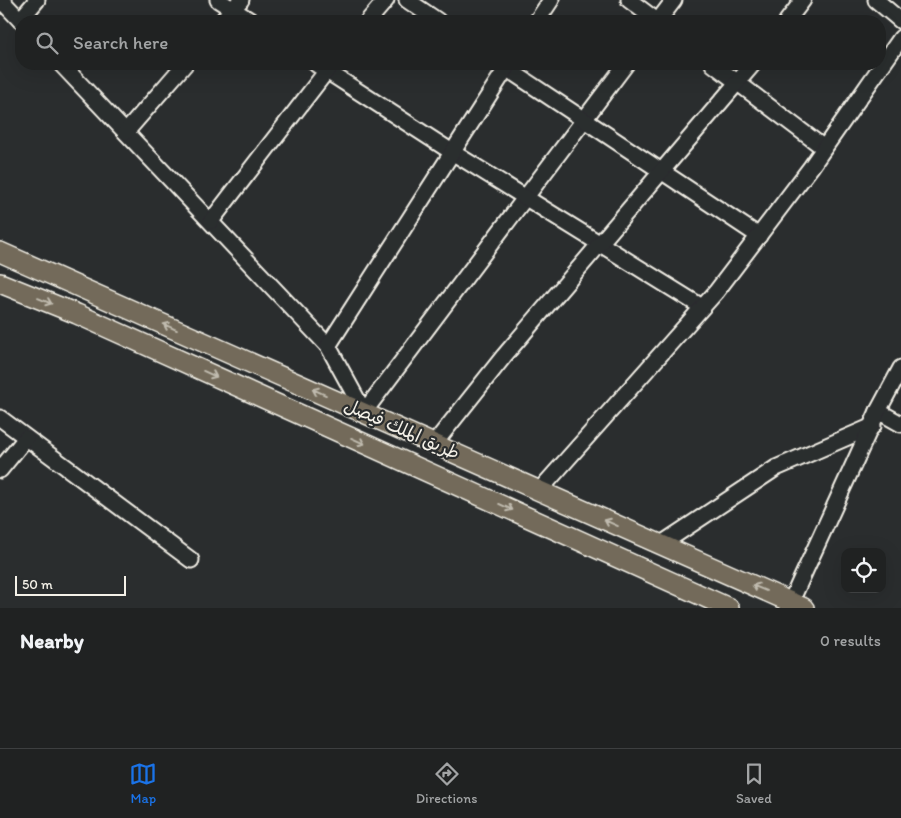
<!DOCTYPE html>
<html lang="en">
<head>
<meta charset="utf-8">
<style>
  body { margin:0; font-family:Itim,"Playpen Sans Arabic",sans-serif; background:#282a2a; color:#f1f3f6 }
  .controls { position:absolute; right:15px; bottom:15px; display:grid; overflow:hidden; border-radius:10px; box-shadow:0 5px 20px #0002 }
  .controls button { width:45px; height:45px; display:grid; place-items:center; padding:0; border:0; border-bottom:1px solid #3d3f40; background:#202222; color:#f1f3f6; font:25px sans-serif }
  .scale { position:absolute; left:15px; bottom:12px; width:111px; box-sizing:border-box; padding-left:5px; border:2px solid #f4f1e8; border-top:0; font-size:14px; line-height:18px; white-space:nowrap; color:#f4f1e8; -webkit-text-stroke:4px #2a2d2e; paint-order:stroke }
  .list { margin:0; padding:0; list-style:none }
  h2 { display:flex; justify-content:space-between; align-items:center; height:65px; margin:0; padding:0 20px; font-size:21px }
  h2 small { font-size:16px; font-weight:400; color:#a2a4a5 }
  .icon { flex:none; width:28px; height:28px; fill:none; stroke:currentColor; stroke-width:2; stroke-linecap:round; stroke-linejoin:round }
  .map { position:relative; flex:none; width:901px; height:608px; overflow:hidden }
  .search { position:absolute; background:#202222; box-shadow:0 5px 20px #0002; left:15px; right:15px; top:15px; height:55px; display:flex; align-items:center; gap:12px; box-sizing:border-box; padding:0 18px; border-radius:20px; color:#a2a4a5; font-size:19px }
  .sheet { height:140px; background:#202222 }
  nav { display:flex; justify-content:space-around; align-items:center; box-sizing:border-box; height:70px; border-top:1px solid #3d3f40; background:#202222; font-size:14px; color:#a2a4a5 }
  nav a { display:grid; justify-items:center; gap:2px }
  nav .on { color:#1a73e8 }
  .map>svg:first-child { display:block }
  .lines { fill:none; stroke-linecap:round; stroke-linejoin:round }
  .minor-casing { stroke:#f4f1e8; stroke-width:19 }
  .major-casing { stroke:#f4f1e8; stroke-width:22 }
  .minor { stroke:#2a2d2e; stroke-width:15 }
  .major { stroke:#736b5a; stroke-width:19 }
  .oneway { stroke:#c0bbaf }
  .labels { text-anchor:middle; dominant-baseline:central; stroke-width:4.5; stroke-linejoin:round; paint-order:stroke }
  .street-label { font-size:18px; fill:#f4f1e8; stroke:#2a2d2e }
</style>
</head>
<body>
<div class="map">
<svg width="901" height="608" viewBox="0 0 901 608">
  <rect width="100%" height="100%" fill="#2a2d2e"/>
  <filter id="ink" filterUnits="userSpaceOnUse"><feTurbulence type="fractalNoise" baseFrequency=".02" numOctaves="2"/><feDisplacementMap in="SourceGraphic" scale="10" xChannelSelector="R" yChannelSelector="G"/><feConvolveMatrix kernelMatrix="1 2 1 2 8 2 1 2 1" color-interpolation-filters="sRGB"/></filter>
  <g filter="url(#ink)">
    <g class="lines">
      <g class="minor-casing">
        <g id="minor">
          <path d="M1 0 21 21"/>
          <path d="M218 0 251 21"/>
          <path d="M407 0 438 21"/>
          <path d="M629 0 657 21"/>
          <path d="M876 0 901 21"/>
          <path d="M20 20 37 0"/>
          <path d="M222 21 241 0"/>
          <path d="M368 21 386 0"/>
          <path d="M537 21 551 0"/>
          <path d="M658 21 674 0"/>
          <path d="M787 21 803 0"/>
          <path d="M61 64 328 346 364 412 626 64"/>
          <path d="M316 64 452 152 702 307"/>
          <path d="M500 64 759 236"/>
          <path d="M713 64 824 148"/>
          <path d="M126 132 185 64"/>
          <path d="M211 221 332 64"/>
          <path d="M328 346 509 64"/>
          <path d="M878 411 901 424"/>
          <path d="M0 418 191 560"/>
          <path d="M434 444 504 356 753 64"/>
          <path d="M0 470 26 438"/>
          <path d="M539 491 716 292 811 167 901 38"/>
          <path d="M660 545 776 468 873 426"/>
          <path d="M788 608 878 411 901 368"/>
        </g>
      </g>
      <g class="major-casing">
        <g id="major">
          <path d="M0 252 804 608"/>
          <path d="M0 283 77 314 729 608"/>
        </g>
      </g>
      <use href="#minor" class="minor"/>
      <use href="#major" class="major"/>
    </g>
    <defs><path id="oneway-shaft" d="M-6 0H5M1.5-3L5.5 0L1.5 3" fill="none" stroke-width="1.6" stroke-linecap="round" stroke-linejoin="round" transform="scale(1.25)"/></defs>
    <g class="oneway">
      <use href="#oneway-shaft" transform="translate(45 301) rotate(22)"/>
      <use href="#oneway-shaft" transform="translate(170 327) rotate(-156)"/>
      <use href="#oneway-shaft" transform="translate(210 374) rotate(24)"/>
      <use href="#oneway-shaft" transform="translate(319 392) rotate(-156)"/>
      <use href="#oneway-shaft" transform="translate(358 441) rotate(24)"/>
      <use href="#oneway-shaft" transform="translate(506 507) rotate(24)"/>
      <use href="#oneway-shaft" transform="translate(611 523) rotate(-156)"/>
      <use href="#oneway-shaft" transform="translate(759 588) rotate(-157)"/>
    </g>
  </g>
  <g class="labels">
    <g class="street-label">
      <text transform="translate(402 429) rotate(24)">طريق الملك فيصل</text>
    </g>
  </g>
</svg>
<div class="controls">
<button><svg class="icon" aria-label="locate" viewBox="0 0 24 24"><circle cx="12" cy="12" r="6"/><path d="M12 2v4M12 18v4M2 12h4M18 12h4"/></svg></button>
</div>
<div class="scale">50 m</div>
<div class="search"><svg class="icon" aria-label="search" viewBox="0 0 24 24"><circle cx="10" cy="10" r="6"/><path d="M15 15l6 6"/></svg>Search here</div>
</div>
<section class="sheet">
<h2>Nearby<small>0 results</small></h2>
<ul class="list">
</ul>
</section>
<nav>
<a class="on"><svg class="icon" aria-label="map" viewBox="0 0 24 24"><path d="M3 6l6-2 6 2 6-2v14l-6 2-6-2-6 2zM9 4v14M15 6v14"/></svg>Map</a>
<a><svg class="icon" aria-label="directions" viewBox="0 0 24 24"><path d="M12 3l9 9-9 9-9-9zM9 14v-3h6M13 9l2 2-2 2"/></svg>Directions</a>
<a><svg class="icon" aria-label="saved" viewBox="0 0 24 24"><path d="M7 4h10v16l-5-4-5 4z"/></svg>Saved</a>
</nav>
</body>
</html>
